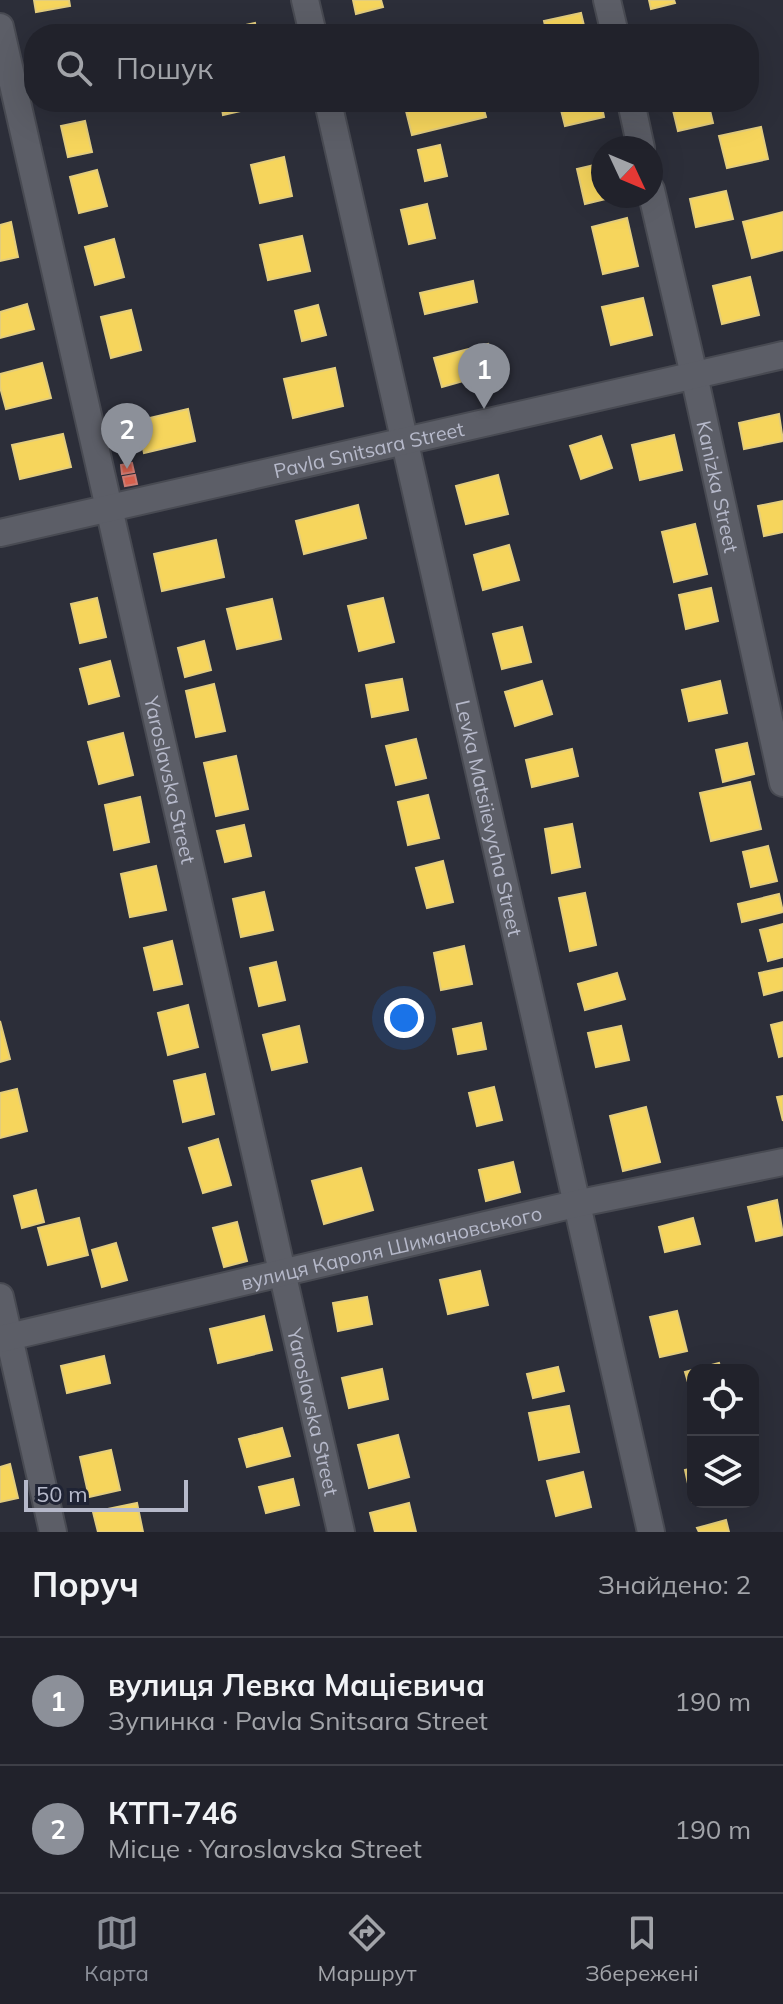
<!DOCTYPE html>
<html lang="uk">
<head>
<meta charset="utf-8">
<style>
  body { margin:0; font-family:Mulish,sans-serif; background:#2d2f37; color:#f1f3f6 }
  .controls { position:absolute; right:24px; bottom:24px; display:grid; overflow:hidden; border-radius:16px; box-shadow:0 8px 32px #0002 }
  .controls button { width:72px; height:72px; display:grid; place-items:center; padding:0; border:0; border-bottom:2px solid #3e3f47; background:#21222b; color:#f1f3f6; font:40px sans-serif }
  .compass { position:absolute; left:591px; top:136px; width:72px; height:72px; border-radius:50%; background:#21222b; box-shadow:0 8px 32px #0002; rotate:134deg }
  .scale { position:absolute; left:24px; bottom:20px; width:164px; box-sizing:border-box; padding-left:8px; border:4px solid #b6b9ca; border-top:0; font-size:22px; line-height:28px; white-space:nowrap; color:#b6b9ca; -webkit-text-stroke:6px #1f2334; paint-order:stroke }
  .you { position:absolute; left:404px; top:1018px; width:28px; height:28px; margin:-20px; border:6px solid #fff; border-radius:50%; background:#1a73e8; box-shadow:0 0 0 12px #1a73e833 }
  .badge { display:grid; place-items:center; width:52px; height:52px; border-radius:50%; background:#8c9099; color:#fff; font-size:26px; font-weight:700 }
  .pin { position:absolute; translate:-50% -66px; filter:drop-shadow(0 2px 4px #0008) }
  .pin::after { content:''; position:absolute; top:42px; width:28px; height:24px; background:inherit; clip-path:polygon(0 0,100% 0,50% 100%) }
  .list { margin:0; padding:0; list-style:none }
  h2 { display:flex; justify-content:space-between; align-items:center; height:104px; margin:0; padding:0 32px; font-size:34px }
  h2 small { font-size:26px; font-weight:400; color:#a2a4a9 }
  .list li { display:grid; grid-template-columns:52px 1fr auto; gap:24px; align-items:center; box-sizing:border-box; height:128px; padding:0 32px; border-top:2px solid #3e3f47 }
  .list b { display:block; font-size:30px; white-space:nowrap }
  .list p { margin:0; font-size:26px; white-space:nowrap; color:#a2a4a9 }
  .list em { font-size:26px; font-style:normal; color:#a2a4a9 }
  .icon { flex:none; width:44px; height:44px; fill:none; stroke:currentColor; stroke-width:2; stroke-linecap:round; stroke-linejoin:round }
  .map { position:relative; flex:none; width:783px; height:1532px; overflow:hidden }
  .search { position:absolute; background:#21222b; box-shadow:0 8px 32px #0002; left:24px; right:24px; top:24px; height:88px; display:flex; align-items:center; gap:20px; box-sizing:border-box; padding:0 28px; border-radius:32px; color:#a2a4a9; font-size:30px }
  .sheet { height:360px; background:#21222b }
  nav { display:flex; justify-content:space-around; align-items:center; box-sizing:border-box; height:112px; border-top:2px solid #3e3f47; background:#21222b; font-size:22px; color:#a2a4a9 }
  nav a { display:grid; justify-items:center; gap:4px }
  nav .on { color:#8c9099 }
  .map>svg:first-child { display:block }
  .homes { fill:#f6d55c; stroke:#e3cd7d; stroke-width:2 }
  .shops { fill:#d6604d; stroke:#cc7b72; stroke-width:2 }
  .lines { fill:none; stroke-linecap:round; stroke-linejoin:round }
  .minor-casing { stroke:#484a52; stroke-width:30 }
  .minor { stroke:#5c5e67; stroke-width:26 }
  .labels { text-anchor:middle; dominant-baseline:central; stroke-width:8; stroke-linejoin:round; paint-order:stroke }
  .street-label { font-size:20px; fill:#b6b9ca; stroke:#1f2334 }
</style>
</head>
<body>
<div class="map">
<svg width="783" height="1532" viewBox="0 0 783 1532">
  <rect width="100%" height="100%" fill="#2c2e39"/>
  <g class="homes">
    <path d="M34 0H69L70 6 36 12Z"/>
    <path d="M353 0H381L383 7 356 14Z"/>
    <path d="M649 0H674L675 3 651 9Z"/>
    <path d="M581 13 586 34H547L544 21Z"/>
    <path d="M255 23 257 34H228L227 29Z"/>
    <path d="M221 102H271V104L223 115Z"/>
    <path d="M425 102H482L486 117 412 135 405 107Z"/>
    <path d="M559 102H601L604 117 565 126Z"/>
    <path d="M671 102H708L713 123 678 131Z"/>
    <path d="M85 121 92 152 68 157 61 126Z"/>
    <path d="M761 127 768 159 727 168 719 136Z"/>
    <path d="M440 145 447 176 425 181 418 150Z"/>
    <path d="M284 157 292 196 260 203 251 165Z"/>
    <path d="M603 163V196H618L585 204 577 169Z"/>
    <path d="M97 170 107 206 79 213 70 177Z"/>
    <path d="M726 191 733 219 696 227 690 199Z"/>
    <path d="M427 204 435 238 409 244 401 210Z"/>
    <path d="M783 212V250L752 258 743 222Z"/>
    <path d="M627 218 638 266 603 274 592 227Z"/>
    <path d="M11 222 18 257 0 261V225Z"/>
    <path d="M302 236 310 271 268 280 260 245Z"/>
    <path d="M114 239 124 277 95 285 85 247Z"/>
    <path d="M750 277 759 315 722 324 713 286Z"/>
    <path d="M473 281 477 302 425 314 420 293Z"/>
    <path d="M643 298 652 335 611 345 602 307Z"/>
    <path d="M27 304 34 329 0 338V312Z"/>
    <path d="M318 305 326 335 302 341 295 311Z"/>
    <path d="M131 310 141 350 111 358 101 317Z"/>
    <path d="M488 344 495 372 442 387 434 358Z"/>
    <path d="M42 363 51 398 6 409 0 387V374Z"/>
    <path d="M335 368 343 406 293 418 284 379Z"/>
    <path d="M188 409 195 441 144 453 137 421Z"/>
    <path d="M779 414 783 441 744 449 739 423Z"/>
    <path d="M63 434 71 467 20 479 12 445Z"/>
    <path d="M674 435 682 470 640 480 632 445Z"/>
    <path d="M601 436 612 468 581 479 570 446Z"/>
    <path d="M498 475 508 514 466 524 456 486Z"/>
    <path d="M783 501V532L764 536 758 506Z"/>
    <path d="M358 505 366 538 304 554 296 521Z"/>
    <path d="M695 524 707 574 674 582 662 532Z"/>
    <path d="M216 540 224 577 162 591 154 554Z"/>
    <path d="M509 545 519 580 483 590 474 555Z"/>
    <path d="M711 588 718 621 686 629 679 595Z"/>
    <path d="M97 598 106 637 80 643 71 604Z"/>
    <path d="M383 598 394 642 359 651 348 606Z"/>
    <path d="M272 599 281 639 237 649 227 609Z"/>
    <path d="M522 627 531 662 502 669 493 634Z"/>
    <path d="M204 641 211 670 185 677 178 648Z"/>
    <path d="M110 661 119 696 89 704 80 669Z"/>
    <path d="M402 679 408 710 372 717 366 685Z"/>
    <path d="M542 681 552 714 515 726 505 692Z"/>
    <path d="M720 681 727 713 689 721 682 690Z"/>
    <path d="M214 684 225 731 196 737 186 691Z"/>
    <path d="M123 733 133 775 99 784 88 742Z"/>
    <path d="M416 739 426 778 396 785 386 746Z"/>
    <path d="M747 743 754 774 723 782 716 750Z"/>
    <path d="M572 749 578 776 532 787 526 760Z"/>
    <path d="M236 756 248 809 216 816 204 763Z"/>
    <path d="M750 782 761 829 711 841 700 793Z"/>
    <path d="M428 795 439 838 408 845 398 802Z"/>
    <path d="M140 797 149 842 114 850 105 805Z"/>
    <path d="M572 824 580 867 552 873 545 829Z"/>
    <path d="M244 825 251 856 225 862 217 831Z"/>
    <path d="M768 846 777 881 751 887 743 852Z"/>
    <path d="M443 861 453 902 427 908 416 868Z"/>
    <path d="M156 866 166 910 130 917 121 874Z"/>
    <path d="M264 892 273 930 241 937 233 899Z"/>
    <path d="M585 893 596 945 570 951 559 898Z"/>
    <path d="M779 894 783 912 742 922 738 904Z"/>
    <path d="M783 924V957L768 961 760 930Z"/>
    <path d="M172 941 182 984 154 990 144 948Z"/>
    <path d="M464 946 472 984 441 990 434 953Z"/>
    <path d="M276 962 285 1000 259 1006 250 968Z"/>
    <path d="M783 968V990L764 995 759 973Z"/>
    <path d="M617 973 625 999 585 1010 578 984Z"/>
    <path d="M188 1005 198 1047 168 1055 158 1013Z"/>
    <path d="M0 1021 10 1059 0 1062Z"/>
    <path d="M783 1022V1056L779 1057 771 1025Z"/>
    <path d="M481 1023 486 1049 458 1054 453 1029Z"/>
    <path d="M299 1026 307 1062 272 1070 263 1035Z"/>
    <path d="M621 1026 629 1060 596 1067 588 1033Z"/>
    <path d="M205 1074 214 1114 183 1122 174 1081Z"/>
    <path d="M494 1087 502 1120 477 1126 469 1093Z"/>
    <path d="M17 1089 27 1131 0 1138V1093Z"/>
    <path d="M783 1096V1121L777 1097Z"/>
    <path d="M646 1107 660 1162 623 1171 610 1116Z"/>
    <path d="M218 1139 231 1185 203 1193 189 1148Z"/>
    <path d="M513 1162 520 1192 486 1201 479 1170Z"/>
    <path d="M361 1168 373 1210 324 1224 312 1181Z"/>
    <path d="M36 1190 44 1222 22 1228 14 1196Z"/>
    <path d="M777 1200 783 1235 756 1241 748 1207Z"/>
    <path d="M79 1218 88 1255 48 1265 38 1228Z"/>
    <path d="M693 1218 700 1244 665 1252 659 1227Z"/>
    <path d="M237 1222 247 1261 224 1267 213 1228Z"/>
    <path d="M116 1243 127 1280 102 1287 92 1250Z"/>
    <path d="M480 1271 488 1305 448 1314 440 1280Z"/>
    <path d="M367 1297 372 1324 338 1331 333 1303Z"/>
    <path d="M677 1311 687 1351 660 1357 650 1317Z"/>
    <path d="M264 1316 272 1350 218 1363 210 1329Z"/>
    <path d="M104 1356 110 1383 67 1393 61 1366Z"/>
    <path d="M719 1363 721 1370H693L692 1396 685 1372Z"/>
    <path d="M558 1367 564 1391 533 1398 527 1374Z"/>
    <path d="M382 1369 388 1399 349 1408 342 1378Z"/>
    <path d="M569 1406 579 1452 539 1460 529 1413Z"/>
    <path d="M282 1428 290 1456 247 1467 239 1439Z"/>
    <path d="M398 1435 409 1477 369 1488 358 1445Z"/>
    <path d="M111 1450 120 1490 89 1497 80 1457Z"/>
    <path d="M10 1464 18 1498 0 1502V1467Z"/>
    <path d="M693 1468V1502H692L685 1470Z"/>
    <path d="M583 1472 591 1507 556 1516 547 1481Z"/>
    <path d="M293 1479 299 1505 266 1513 259 1487Z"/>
    <path d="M137 1503 143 1532H98L93 1512Z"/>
    <path d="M409 1503 416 1532H375L370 1513Z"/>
    <path d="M726 1520 729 1532H699L697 1528Z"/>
  </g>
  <g class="shops">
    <path d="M132 463 134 472 122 474 121 465Z"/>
    <path d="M135 475 137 484 125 486 123 477Z"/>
  </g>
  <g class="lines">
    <g class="minor-casing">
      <g id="minor">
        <path d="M305 0 313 34"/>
        <path d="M607 0 615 34"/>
        <path id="s1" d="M0 27 341 1532"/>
        <path id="s2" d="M328 102 651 1532"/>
        <path d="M631 102 641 148"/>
        <path id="s3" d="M651 190 694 375 783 783"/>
        <path id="s4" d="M0 533 783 355"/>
        <path d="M0 1297 53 1532"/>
        <path id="s5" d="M0 1339 575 1204 783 1162"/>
      </g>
    </g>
    <use href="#minor" class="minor"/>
  </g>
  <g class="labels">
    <g class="street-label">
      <text stroke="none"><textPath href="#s4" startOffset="378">Pavla Snitsara Street</textPath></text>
      <text stroke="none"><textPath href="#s3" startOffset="304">Kanizka Street</textPath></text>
      <text stroke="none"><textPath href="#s1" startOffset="772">Yaroslavska Street</textPath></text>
      <text stroke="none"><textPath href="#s2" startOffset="734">Levka Matsiievycha Street</textPath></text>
      <text stroke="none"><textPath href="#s5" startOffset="402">вулиця Кароля Шимановського</textPath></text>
      <text stroke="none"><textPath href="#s1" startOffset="1420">Yaroslavska Street</textPath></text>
    </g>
  </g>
</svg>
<div class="controls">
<button><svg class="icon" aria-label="locate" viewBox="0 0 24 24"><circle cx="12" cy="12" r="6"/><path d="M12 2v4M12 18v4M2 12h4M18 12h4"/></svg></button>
<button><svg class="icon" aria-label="layers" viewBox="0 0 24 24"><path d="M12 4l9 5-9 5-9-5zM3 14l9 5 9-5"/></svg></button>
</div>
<svg class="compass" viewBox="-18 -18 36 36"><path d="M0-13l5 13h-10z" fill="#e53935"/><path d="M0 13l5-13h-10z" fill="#a2a4a9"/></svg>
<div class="scale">50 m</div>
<div class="you"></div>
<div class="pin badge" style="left:484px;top:409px">1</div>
<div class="pin badge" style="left:127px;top:469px">2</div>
<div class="search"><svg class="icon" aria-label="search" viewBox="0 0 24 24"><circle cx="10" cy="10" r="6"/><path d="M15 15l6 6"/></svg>Пошук</div>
</div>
<section class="sheet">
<h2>Поруч<small>Знайдено: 2</small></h2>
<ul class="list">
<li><span class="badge">1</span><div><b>вулиця Левка Мацієвича</b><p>Зупинка · Pavla Snitsara Street</p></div><em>190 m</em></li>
<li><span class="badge">2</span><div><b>КТП-746</b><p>Місце · Yaroslavska Street</p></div><em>190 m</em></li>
</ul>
</section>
<nav>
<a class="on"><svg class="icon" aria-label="map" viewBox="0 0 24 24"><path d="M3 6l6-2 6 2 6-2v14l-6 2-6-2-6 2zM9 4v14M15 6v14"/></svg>Карта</a>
<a><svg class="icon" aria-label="directions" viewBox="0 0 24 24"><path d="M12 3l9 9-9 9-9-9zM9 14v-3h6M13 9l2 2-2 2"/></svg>Маршрут</a>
<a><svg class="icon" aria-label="saved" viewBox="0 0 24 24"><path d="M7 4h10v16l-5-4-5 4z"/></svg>Збережені</a>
</nav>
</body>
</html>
